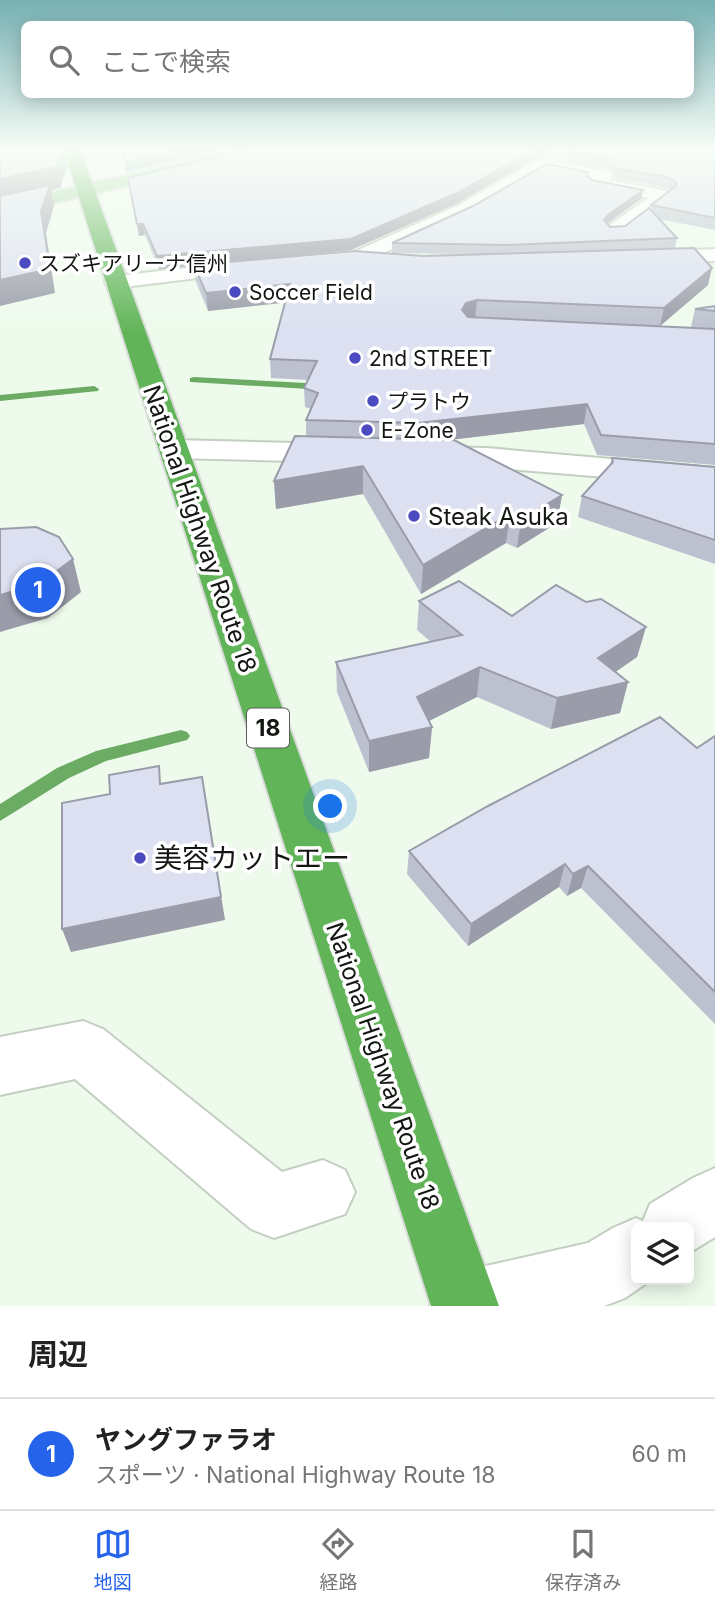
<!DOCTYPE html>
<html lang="ja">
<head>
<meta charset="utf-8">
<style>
  body { margin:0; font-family:Inter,"Noto Sans JP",sans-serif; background:#f6f6f6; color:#222 }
  .controls { position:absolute; right:21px; bottom:21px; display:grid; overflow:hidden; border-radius:10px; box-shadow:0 4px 18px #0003 }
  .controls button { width:63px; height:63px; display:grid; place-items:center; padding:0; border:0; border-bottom:2px solid #e0e0e0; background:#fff; color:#222; font:35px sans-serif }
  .you { position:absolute; left:331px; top:807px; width:24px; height:24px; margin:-18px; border:5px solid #fff; border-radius:50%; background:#1a73e8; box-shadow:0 0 0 10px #1a73e833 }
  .badge { display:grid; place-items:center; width:46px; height:46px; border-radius:50%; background:#2563eb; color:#fff; font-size:23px; font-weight:700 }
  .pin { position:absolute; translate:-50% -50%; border:4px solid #fff; box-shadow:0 2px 7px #0006 }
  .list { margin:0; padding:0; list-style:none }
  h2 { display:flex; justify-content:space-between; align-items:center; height:91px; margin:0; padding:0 28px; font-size:30px }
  h2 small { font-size:23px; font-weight:400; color:#767676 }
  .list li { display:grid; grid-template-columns:46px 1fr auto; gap:21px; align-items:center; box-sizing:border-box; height:112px; padding:0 28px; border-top:2px solid #e0e0e0 }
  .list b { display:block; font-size:26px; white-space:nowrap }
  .list p { margin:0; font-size:23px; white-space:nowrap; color:#767676 }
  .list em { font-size:23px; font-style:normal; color:#767676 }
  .icon { flex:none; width:38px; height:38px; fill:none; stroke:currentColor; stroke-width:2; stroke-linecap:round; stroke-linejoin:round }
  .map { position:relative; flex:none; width:715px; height:1306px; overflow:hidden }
  .search { position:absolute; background:#fff; box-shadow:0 4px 18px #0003; left:21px; right:21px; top:21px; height:77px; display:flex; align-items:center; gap:18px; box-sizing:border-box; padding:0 24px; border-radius:10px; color:#767676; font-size:26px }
  .sheet { height:203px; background:#fff }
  nav { display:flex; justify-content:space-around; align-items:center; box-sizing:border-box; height:98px; border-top:2px solid #e0e0e0; background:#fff; font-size:19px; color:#767676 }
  nav a { display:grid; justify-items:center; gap:4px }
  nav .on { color:#2563eb }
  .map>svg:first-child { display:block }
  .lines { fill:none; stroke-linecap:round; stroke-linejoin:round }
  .stream { fill:#6bab64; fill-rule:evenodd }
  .street-casing { stroke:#c3d0c1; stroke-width:4 }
  .primary-casing { stroke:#d9dad9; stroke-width:4 }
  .highway-casing { stroke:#d9dad9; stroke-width:4 }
  .street { fill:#fff; fill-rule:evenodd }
  .primary { fill:#a0d39b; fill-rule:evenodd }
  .highway { fill:#61b558; fill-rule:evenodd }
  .wall { fill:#bdc1cf }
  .shaded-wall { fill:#9a9da9 }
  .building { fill:#dce0f1; stroke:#9a9da9; stroke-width:2 }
  .poi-dot { fill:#4b4bc1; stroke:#fff; stroke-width:2.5 }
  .labels { text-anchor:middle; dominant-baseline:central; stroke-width:7; stroke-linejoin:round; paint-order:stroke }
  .far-poi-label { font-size:21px; fill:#131712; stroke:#fff; text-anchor:start }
  .shield { fill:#fff; stroke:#5a5d59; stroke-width:2 }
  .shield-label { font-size:23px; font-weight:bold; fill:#131712 }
  .poi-label { font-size:24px; fill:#131712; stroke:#fff; text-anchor:start }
  .street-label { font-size:24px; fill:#131712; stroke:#fff }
  .near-poi-label { font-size:28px; fill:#131712; stroke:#fff; text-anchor:start }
</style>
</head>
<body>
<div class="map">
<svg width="715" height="1306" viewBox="0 0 715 1306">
  <rect width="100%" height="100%" fill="#eefbec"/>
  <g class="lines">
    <g class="stream">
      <path d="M194 377 325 384 330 387 325 390 190 382V378Z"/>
      <path d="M94 386 99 389 98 391 0 401V395Z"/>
      <path d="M181 730 187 732 190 736 187 740 106 761 69 778 0 821V804L57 768 96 751Z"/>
    </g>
    <g class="street-casing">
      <g id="street">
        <path d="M555 150H575L557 162 610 172 612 176 609 180 663 190 672 195 622 234H608L605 230 608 226 648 198 591 187 588 183 592 179 545 170 471 213 361 263H347L344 259 347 255 459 205Z"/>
        <path d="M715 249V261L647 264 640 262 637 258 640 254 647 252Z"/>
        <path d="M248 261 255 263 258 267 255 271 116 288 108 287 105 282 108 277 116 276Z"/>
        <path d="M174 440 339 444 349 447 354 453 349 459 339 462 174 458 164 455 159 449 164 443Z"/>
        <path d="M434 447 486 448 715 468V486L424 462 419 456 424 450Z"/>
        <path d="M83 1021 103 1029 282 1172 323 1160 345 1170 355 1192 345 1214 274 1238 251 1229 75 1079 0 1095V1037Z"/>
        <path d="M715 1168V1237L689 1253V1227H636V1280H651L625 1298 604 1306H430L440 1281 464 1271 588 1243 613 1228 636 1218 643 1221 650 1204 693 1178Z"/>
      </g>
    </g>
    <g class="primary-casing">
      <path id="primary" d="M236 150H265L257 155 0 216V204Z"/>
    </g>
    <g class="highway-casing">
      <path id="highway" d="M64 150H80L499 1306H431Z"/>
    </g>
    <use href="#street" class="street"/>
    <use href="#primary" class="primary"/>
    <use href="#highway" class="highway"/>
  </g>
  <g class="wall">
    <path d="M715 150V230L659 219 677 238 675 248 708 285 660 326 691 327 695 309 715 306V465L597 455 584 424 447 440 562 495 557 523 517 548 506 543 421 594 363 494 276 509 274 481 306 437V420L311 409 305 407 304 388 308 380 271 378 270 359 285 302 208 311 196 282 194 265 159 269 145 235 139 236 129 188 458 203 351 250 270 258 470 254 392 253V243L587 175 592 180 643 190 641 199 607 224 610 227 625 226 650 209 651 205 670 191 663 187 614 178 610 169 564 161 565 151Z"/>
    <path d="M612 458 715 467V564L578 517 582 496 610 465Z"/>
    <path d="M419 601 512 616 586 602 646 627 637 657 615 672 628 682 620 713 551 729 477 697 429 721 432 727 429 758 369 772 337 692 336 662 431 642 417 630Z"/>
    <path d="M715 736V1024L581 888 567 896 559 887 468 946 407 874 409 851 697 748Z"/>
  </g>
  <g class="shaded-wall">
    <path d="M62 150H63L67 167 60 188 51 190 54 206 46 233 55 293 0 306V179Z"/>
    <path d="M179 150H223L126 172 125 162Z"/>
    <path d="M534 150H550L458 203 351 250 159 269 157 256Z"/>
    <path d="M643 190 641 199 606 224 604 220 608 215Z"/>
    <path d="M137 224H143L145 235 139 236Z"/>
    <path d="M712 268 708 285 660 326 664 308Z"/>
    <path d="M290 284 291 302 208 311 206 293Z"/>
    <path d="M477 300 475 318 465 321 462 310 466 303Z"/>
    <path d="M587 404 584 424 417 444 418 423Z"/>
    <path d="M363 466V494L276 509 274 481Z"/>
    <path d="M562 495 557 523 517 548 521 520Z"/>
    <path d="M510 514 506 543 421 594 423 565Z"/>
    <path d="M73 559 81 592 48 618 0 632V595Z"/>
    <path d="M646 627 637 657 591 689 598 658Z"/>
    <path d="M480 667 477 697 415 728 417 697Z"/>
    <path d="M628 682 620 713 551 729 557 698Z"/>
    <path d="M432 727 429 758 369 772V741Z"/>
    <path d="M202 777 225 920 71 952 62 929Z"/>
    <path d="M565 864 559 887 468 946 471 924Z"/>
    <path d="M588 866 581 888 567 896 573 874Z"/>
  </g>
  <g class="building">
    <path d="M0 150H62L56 167 0 179Z"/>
    <path d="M122 150H179L125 162Z"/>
    <path d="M246 150H534L459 192 351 239 157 256 143 224H137L128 178Z"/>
    <path d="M566 150H715V218L651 205 676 186V182L666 177 615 168 612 159 565 151Z"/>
    <path d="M547 164 588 172 587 175 592 180 643 190 608 215 604 220 610 227 625 226 649 208 677 238 507 245 392 243 473 206Z"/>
    <path d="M50 185 41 211 50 269 0 280V196Z"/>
    <path d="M694 248 712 268 664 308 477 300 466 303 462 310 468 317 715 329V444L601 435 587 404 418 423 306 420 318 393 304 388 317 361 270 359 290 284 206 293 194 265 354 251 424 256Z"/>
    <path d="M715 306V311L695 309Z"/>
    <path d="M295 436 454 440 562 495 521 520 510 514 423 565 363 466 274 481Z"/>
    <path d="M612 458 715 467V540L582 496 613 462Z"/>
    <path d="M36 527 59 537 73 559 39 584 0 595V529Z"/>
    <path d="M459 581 512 616 556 585 586 602 601 599 646 627 598 658 628 682 557 698 480 667 417 697 432 727 369 741 336 662 462 635 419 601Z"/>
    <path d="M660 717 697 748 715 736V992L588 866 573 874 565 864 471 924 409 851 488 806Z"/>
    <path d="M159 766 160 784 202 777 221 897 62 929V803L110 794 109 775Z"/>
  </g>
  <linearGradient id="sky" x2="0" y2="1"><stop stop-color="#76b0b3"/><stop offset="0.45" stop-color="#f7fdf6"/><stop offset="1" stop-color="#f7fdf6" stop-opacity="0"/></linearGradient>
  <rect width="715" height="333" fill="url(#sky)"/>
  <g class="poi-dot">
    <circle cx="25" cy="263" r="7"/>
    <circle cx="235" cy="292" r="7"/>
    <circle cx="355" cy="358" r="7"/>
    <circle cx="373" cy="401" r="7"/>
    <circle cx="367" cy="430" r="7"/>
    <circle cx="414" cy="516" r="7"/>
    <circle cx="140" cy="858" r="7"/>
  </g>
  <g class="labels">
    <g class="far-poi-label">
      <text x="39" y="263">スズキアリーナ信州</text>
      <text x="249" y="292">Soccer Field</text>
      <text x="369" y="358">2nd STREET</text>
      <text x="387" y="401">プラトウ</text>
      <text x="381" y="430">E-Zone</text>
    </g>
    <rect class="shield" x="247" y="708.5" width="42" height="39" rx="5"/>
    <g class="shield-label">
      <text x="268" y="728">18</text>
    </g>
    <g class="poi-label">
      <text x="428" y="516">Steak Asuka</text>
    </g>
    <g class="street-label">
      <text transform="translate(200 529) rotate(71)">National Highway Route 18</text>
      <text transform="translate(383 1066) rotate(71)">National Highway Route 18</text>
    </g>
    <g class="near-poi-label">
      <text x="154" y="858">美容カットエー</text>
    </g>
  </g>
</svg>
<div class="controls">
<button><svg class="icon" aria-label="layers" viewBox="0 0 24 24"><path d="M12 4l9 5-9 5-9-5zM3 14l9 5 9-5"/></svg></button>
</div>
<div class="you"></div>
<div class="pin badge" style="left:38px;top:590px">1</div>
<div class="search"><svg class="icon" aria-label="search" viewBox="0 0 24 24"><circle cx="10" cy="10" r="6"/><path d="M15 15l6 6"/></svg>ここで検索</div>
</div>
<section class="sheet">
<h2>周辺<small></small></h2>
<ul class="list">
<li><span class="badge">1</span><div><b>ヤングファラオ</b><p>スポーツ · National Highway Route 18</p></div><em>60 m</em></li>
</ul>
</section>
<nav>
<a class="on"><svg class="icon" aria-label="map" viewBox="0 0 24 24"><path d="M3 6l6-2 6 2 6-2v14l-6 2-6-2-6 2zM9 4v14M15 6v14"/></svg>地図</a>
<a><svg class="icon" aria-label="directions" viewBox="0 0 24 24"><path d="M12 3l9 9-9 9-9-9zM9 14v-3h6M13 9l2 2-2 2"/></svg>経路</a>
<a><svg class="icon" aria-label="saved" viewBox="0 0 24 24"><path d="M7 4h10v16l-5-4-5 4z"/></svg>保存済み</a>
</nav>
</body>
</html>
